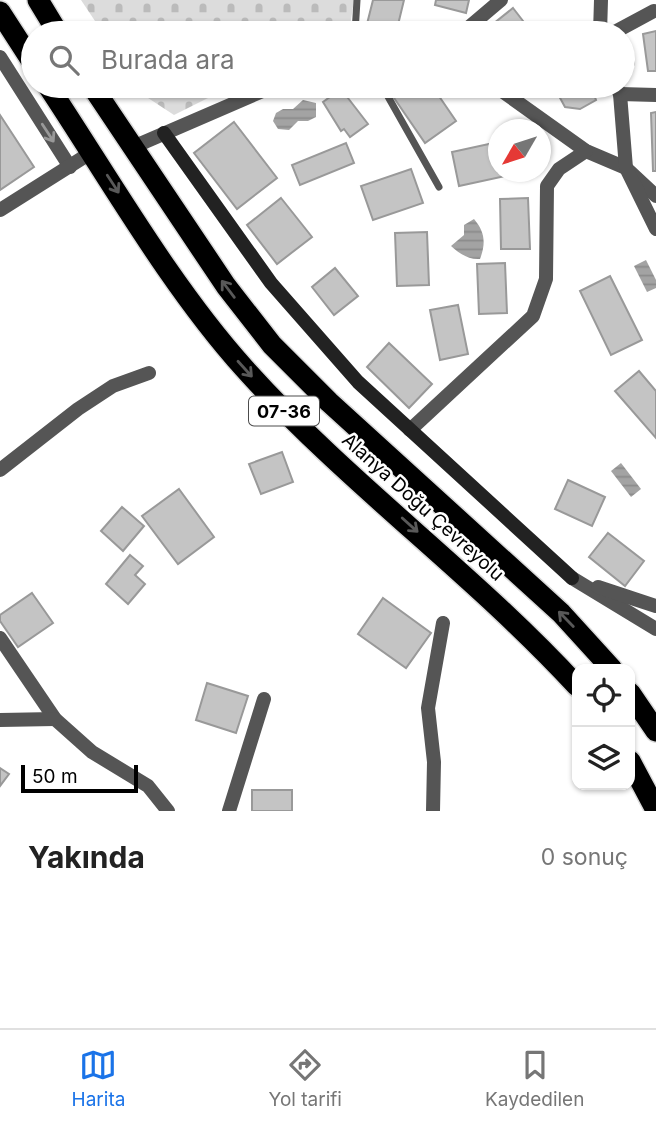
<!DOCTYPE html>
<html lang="tr">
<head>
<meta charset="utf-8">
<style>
  body { margin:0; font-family:Inter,sans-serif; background:#f6f6f6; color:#222 }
  .controls { position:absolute; right:21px; bottom:21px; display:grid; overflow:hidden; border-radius:14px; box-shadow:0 2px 5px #0004 }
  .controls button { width:63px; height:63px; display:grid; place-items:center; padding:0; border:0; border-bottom:2px solid #e0e0e0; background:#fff; color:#222; font:35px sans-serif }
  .compass { position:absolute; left:488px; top:119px; width:63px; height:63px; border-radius:50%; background:#fff; box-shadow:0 2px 5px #0004; rotate:231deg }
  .scale { position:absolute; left:21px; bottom:18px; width:117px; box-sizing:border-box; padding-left:7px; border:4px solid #000; border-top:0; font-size:19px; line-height:24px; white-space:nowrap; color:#000; -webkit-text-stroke:5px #fff; paint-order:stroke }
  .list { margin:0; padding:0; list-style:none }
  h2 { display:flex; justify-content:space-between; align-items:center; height:91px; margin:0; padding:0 28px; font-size:30px }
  h2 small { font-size:23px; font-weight:400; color:#767676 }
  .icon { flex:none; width:38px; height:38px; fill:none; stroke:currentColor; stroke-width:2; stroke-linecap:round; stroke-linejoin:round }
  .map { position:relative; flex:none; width:656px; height:811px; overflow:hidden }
  .search { position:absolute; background:#fff; box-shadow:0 2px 5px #0004; left:21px; right:21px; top:21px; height:77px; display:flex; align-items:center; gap:18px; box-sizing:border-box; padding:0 24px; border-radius:38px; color:#767676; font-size:26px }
  .sheet { height:217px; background:#fff }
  nav { display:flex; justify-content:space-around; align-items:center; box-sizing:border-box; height:98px; border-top:2px solid #e0e0e0; background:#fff; font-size:19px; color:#767676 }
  nav a { display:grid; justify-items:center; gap:4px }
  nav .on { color:#1a73e8 }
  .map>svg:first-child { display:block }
  .cemetery { fill:url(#cemetery-stones) }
  .water { fill:url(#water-rules) }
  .building { fill:#c4c4c4; stroke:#999; stroke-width:2 }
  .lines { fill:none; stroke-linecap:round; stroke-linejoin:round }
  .highway-casing { stroke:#dbdbdb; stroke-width:24 }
  .lane { stroke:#555; stroke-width:7 }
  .street { stroke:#555; stroke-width:14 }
  .secondary { stroke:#222; stroke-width:14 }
  .highway { stroke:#000; stroke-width:21 }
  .tree { fill:#8f8f8f }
  .oneway { stroke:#999 }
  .oneway2 { stroke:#595959 }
  .labels { text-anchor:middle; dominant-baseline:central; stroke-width:5; stroke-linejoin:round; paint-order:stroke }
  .shield { fill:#fff; stroke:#4c4c4c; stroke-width:2 }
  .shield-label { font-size:18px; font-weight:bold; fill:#000 }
  .street-label { font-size:19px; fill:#000; stroke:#fff }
</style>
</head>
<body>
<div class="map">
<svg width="656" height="811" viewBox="0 0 656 811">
  <defs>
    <pattern id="cemetery-stones" width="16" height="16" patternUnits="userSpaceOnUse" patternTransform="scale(1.75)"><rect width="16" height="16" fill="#dcdcdc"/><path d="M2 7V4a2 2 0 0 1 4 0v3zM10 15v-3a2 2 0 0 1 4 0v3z" fill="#bbb"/></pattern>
    <pattern id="water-rules" width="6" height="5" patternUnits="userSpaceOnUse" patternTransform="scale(1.75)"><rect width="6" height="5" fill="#a3a3a3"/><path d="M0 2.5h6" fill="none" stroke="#8b8b8b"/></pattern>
  </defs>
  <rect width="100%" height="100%" fill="#fff"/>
  <g class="cemetery">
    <path d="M81 0H354L349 33H103Z"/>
    <path d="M138 86H232L174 115 145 96Z"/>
  </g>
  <g class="water">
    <path d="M303 100 316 103V117L308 121H298L289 130 278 129 273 121 276 113 283 109H293Z"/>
    <path d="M474 219C485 232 486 243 480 259 469 260 460 254 451 246L464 235V225Z"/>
    <path d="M646 260 656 280V288L647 292 634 266Z"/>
    <path d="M621 463 641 489 631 497 611 471Z"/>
  </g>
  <g class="building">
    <path d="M373 0H404L396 33 366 28Z"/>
    <path d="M436 0H469L466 13 435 5Z"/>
    <path d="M513 8 530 30 526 33H492L488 28Z"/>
    <path d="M656 31V71H648L643 34Z"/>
    <path d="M406 86H432L456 121 425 143 392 95Z"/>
    <path d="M544 86H591L596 100 580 109 565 107 559 96 545 92Z"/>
    <path d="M341 89 368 124 350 137 344 129 341 131 323 102Z"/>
    <path d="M656 112V171H653L651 113Z"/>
    <path d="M0 115 34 167 0 190Z"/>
    <path d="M234 122 277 178 237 209 194 153Z"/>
    <path d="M498 142V172L519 173 459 186 452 152Z"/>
    <path d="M346 143 354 163 300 185 292 165Z"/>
    <path d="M411 169 423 203 373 220 361 186Z"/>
    <path d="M281 198 312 237 277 264 247 225Z"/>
    <path d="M528 198 530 249H501L500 199Z"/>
    <path d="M427 232 429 285 397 286 395 233Z"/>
    <path d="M505 263 507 313 479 314 477 264Z"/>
    <path d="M335 268 358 296 334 315 312 287Z"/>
    <path d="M610 276 642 340 611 355 580 291Z"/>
    <path d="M458 305 468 354 440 360 430 310Z"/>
    <path d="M389 343 432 384 409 408 367 367Z"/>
    <path d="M639 371 656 391V438L615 391Z"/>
    <path d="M282 452 293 482 261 494 249 464Z"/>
    <path d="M568 480 605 497 592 526 555 509Z"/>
    <path d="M179 489 214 537 178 564 142 516Z"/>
    <path d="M122 507 144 526 123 551 101 531Z"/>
    <path d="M608 533 644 561 625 586 589 557Z"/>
    <path d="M130 555 143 566 135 575 145 584 128 604 106 584Z"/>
    <path d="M32 593 53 623 18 647 0 621V615Z"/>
    <path d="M383 598 431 633 406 668 358 634Z"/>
    <path d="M207 683 248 696 236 733 196 720Z"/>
    <path d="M0 768 9 774 0 786Z"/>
    <rect x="252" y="790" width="40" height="21"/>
  </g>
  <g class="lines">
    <g class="highway-casing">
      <g id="highway">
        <path d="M38 0 58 33"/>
        <path d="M0 12 33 63"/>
        <path d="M48 86C109 178 171 287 244 368 347 483 473 573 577 686"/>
        <path d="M92 86 226 286 272 345 329 402 561 613 612 669"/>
        <path d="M630 693 656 731"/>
        <path d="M630 761 656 810"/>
      </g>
    </g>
    <g class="lane">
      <path d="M355 33 357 0"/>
      <path d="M382 86 439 187"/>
    </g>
    <g class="street">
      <path d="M462 33 501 0"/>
      <path d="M600 33 601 0"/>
      <path d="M613 33 654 11"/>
      <path d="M0 57 70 167"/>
      <path d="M495 86 586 151 626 168 656 196"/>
      <path d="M616 86 620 94 626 168 656 229"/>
      <path d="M620 94 656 95"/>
      <path d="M133 147 274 86"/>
      <path d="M0 210 92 152"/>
      <path d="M410 430 533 316 546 279 547 186 559 169 586 151"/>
      <path d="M0 470 78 409 113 386 149 373"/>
      <path d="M572 578 656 629"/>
      <path d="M598 587 656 606"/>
      <path d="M0 638 55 719 92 752 148 786 168 811"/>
      <path d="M0 720 55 719"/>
      <path d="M229 811 264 699"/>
      <path d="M433 811 434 762 428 708 443 623"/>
    </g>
    <path class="secondary" d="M164 133 271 283 358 382 572 578"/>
    <use href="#highway" class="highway"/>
  </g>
  <circle class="tree" cx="629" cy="63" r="6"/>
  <defs><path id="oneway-shaft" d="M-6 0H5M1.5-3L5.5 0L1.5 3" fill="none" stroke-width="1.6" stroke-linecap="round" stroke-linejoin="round" transform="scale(1.75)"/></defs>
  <use class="oneway" href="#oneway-shaft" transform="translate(48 133) rotate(57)"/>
  <g class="oneway2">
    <use href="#oneway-shaft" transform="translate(113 184) rotate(57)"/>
    <use href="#oneway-shaft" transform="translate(228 289) rotate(-127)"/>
    <use href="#oneway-shaft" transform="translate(245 369) rotate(48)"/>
    <use href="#oneway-shaft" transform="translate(410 525) rotate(42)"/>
    <use href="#oneway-shaft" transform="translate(566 619) rotate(-134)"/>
  </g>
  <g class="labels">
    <rect class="shield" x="249" y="396.5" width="70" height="29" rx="5"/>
    <g class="shield-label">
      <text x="284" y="411">07-36</text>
    </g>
    <g class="street-label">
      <text transform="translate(423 507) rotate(42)">Alanya Doğu Çevreyolu</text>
    </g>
  </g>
</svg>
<div class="controls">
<button><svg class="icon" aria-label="locate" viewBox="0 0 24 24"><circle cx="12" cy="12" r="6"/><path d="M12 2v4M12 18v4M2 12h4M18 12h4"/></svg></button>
<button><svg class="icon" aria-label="layers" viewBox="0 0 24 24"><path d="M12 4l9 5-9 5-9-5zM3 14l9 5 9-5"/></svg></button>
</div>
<svg class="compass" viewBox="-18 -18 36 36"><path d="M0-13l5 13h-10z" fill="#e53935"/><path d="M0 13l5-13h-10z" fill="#767676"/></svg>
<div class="scale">50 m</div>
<div class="search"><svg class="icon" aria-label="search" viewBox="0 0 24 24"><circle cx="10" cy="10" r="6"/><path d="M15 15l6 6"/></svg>Burada ara</div>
</div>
<section class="sheet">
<h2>Yakında<small>0 sonuç</small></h2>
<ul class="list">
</ul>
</section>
<nav>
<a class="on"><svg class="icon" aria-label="map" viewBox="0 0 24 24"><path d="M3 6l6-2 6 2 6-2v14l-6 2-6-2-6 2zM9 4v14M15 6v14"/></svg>Harita</a>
<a><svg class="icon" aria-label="directions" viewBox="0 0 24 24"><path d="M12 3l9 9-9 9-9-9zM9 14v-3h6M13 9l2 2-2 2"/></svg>Yol tarifi</a>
<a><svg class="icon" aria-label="saved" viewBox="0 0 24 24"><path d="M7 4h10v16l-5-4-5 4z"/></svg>Kaydedilen</a>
</nav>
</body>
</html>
